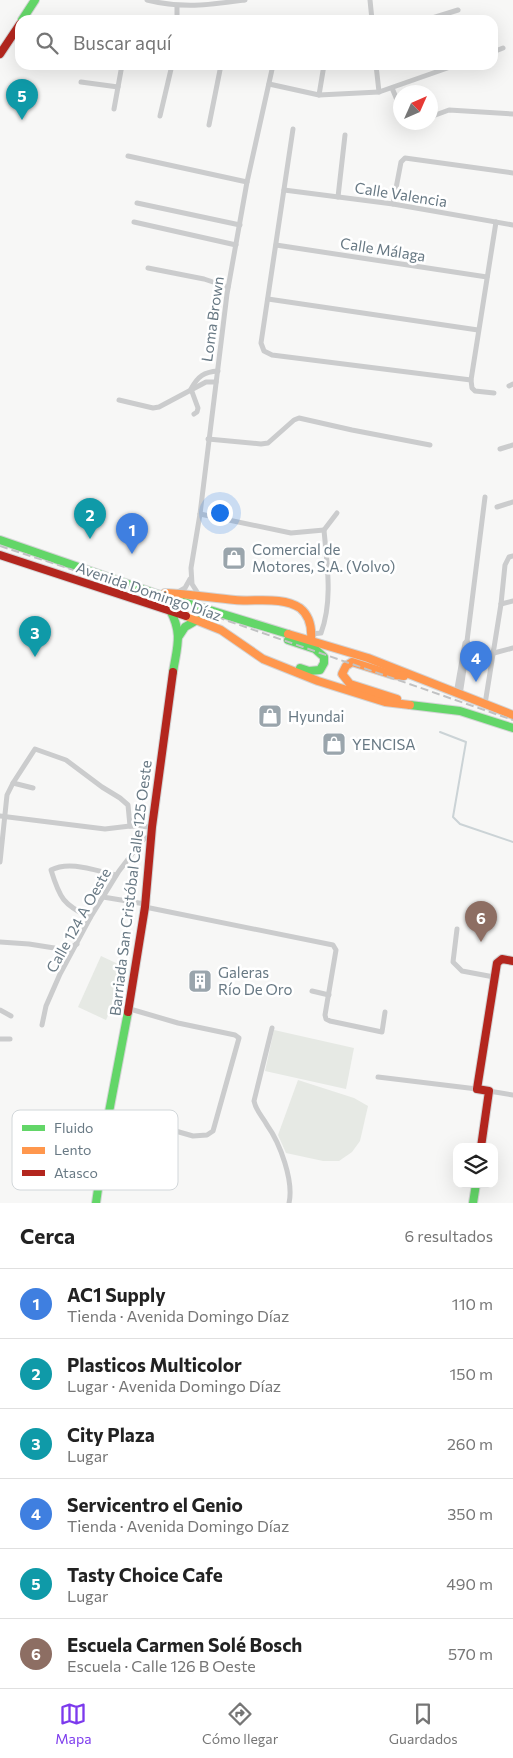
<!DOCTYPE html>
<html lang="es">
<head>
<meta charset="utf-8">
<style>
  body { margin:0; font-family:Commissioner,sans-serif; background:#f6f6f6; color:#222 }
  .controls { position:absolute; right:15px; bottom:15px; display:grid; overflow:hidden; border-radius:10px; box-shadow:0 5px 20px #0002 }
  .controls button { width:45px; height:45px; display:grid; place-items:center; padding:0; border:0; border-bottom:1px solid #e0e0e0; background:#fff; color:#222; font:25px sans-serif }
  .compass { position:absolute; left:393px; top:85px; width:45px; height:45px; border-radius:50%; background:#fff; box-shadow:0 5px 20px #0002; rotate:45deg }
  .you { position:absolute; left:219px; top:512px; width:18px; height:18px; margin:-12px; border:4px solid #fff; border-radius:50%; background:#1a73e8; box-shadow:0 0 0 8px #1a73e833 }
  .badge { display:grid; place-items:center; width:32px; height:32px; border-radius:50%; background:#7c3aed; color:#fff; font-size:16px; font-weight:700 }
  .pin { position:absolute; translate:-50% -41px; filter:drop-shadow(0 1px 2px #0008) }
  .pin::after { content:''; position:absolute; top:26px; width:18px; height:15px; background:inherit; clip-path:polygon(0 0,100% 0,50% 100%) }
  .list { margin:0; padding:0; list-style:none }
  h2 { display:flex; justify-content:space-between; align-items:center; height:65px; margin:0; padding:0 20px; font-size:21px }
  h2 small { font-size:16px; font-weight:400; color:#767676 }
  .list li { display:grid; grid-template-columns:32px 1fr auto; gap:15px; align-items:center; box-sizing:border-box; height:70px; padding:0 20px; border-top:1px solid #e0e0e0 }
  .list b { display:block; font-size:19px; white-space:nowrap }
  .list p { margin:0; font-size:16px; white-space:nowrap; color:#767676 }
  .list em { font-size:16px; font-style:normal; color:#767676 }
  .icon { flex:none; width:28px; height:28px; fill:none; stroke:currentColor; stroke-width:2; stroke-linecap:round; stroke-linejoin:round }
  .map { position:relative; flex:none; width:513px; height:1203px; overflow:hidden }
  .search { position:absolute; background:#fff; box-shadow:0 5px 20px #0002; left:15px; right:15px; top:15px; height:55px; display:flex; align-items:center; gap:12px; box-sizing:border-box; padding:0 18px; border-radius:15px; color:#767676; font-size:19px }
  .sheet { height:485px; background:#fff }
  nav { display:flex; justify-content:space-around; align-items:center; box-sizing:border-box; height:70px; border-top:1px solid #e0e0e0; background:#fff; font-size:14px; color:#767676 }
  nav a { display:grid; justify-items:center; gap:2px }
  nav .on { color:#7c3aed }
  .map>svg:first-child { display:block }
  .pitch { fill:#e6e9e4 }
  .lines { fill:none; stroke-linecap:round; stroke-linejoin:round }
  .stream { stroke:#cbd3d6; stroke-width:2 }
  .fast-casing { stroke:#d3d4d5; stroke-width:10 }
  .slow-casing { stroke:#d3d4d5; stroke-width:10 }
  .jam-casing { stroke:#d3d4d5; stroke-width:10 }
  .street { stroke:#cbcccd; stroke-width:5 }
  .fast { stroke:#63d668; stroke-width:8 }
  .slow { stroke:#ff974d; stroke-width:8 }
  .jam { stroke:#b3261e; stroke-width:8 }
  .rail { stroke:#c1c2c3; stroke-width:2; stroke-dasharray:8 4; stroke-linecap:butt }
  .labels { text-anchor:middle; dominant-baseline:central; stroke-width:5; stroke-linejoin:round; paint-order:stroke }
  .street-label { font-size:15px; fill:#687984; stroke:#fff }
  .poi-label { font-size:15px; fill:#687984; stroke:#fff; text-anchor:start }
  .key { fill:#fff; stroke:#d2d7da; stroke-width:1 }
  .key-label { font-size:14px; fill:#687984 }
</style>
</head>
<body>
<div class="map">
<svg width="513" height="1203" viewBox="0 0 513 1203">
  <rect width="100%" height="100%" fill="#f7f7f6"/>
  <g class="pitch">
    <path d="M101 956 129 969 106 1020 78 1007Z"/>
    <path d="M274 1030 354 1048 346 1089 265 1071Z"/>
    <path d="M298 1080 354 1098 368 1106 360 1141 352 1152 339 1161H323L286 1153 278 1135Z"/>
  </g>
  <g class="lines">
    <path class="stream" d="M440 732 466 742 453 817 460 824 513 842"/>
    <g class="fast-casing">
      <g id="fast">
        <path d="M22 20 35 0"/>
        <path d="M0 540 154 593 288 634"/>
        <path d="M170 610C183 634 177 647 173 672"/>
        <path d="M179 636 185 627 197 620"/>
        <path d="M288 640 315 649 324 657V663L320 670 309 671 300 668"/>
        <path d="M410 705 460 711 513 728"/>
        <path d="M96 1203 109 1112 128 1012"/>
        <path d="M473 1203 476 1184"/>
      </g>
    </g>
    <g class="slow-casing">
      <g id="slow">
        <path d="M165 593C189 594 212 598 235 600 255 602 282 596 300 608 310 616 312 628 311 640"/>
        <path d="M186 616 221 630 263 659 318 681 385 702 410 705"/>
        <path d="M288 634 368 658 513 715"/>
        <path d="M397 699 350 684 342 674 346 666 352 662 393 675 404 676"/>
      </g>
    </g>
    <g class="jam-casing">
      <g id="jam">
        <path d="M0 54 20 24"/>
        <path d="M0 555 186 616"/>
        <path d="M128 1012 145 907 152 827 173 672"/>
        <path d="M481 1147 489 1091 477 1089 497 963 502 959 513 961"/>
      </g>
    </g>
    <g class="street">
      <path d="M147 0C183 9 209 5 245 0"/>
      <path d="M370 0 372 20"/>
      <path d="M177 6V20"/>
      <path d="M426 20 458 10"/>
      <path d="M493 52 503 48"/>
      <path d="M376 65 379 92"/>
      <path d="M81 82 118 87"/>
      <path d="M269 84 319 95 379 92 456 65"/>
      <path d="M392 88 400 107"/>
      <path d="M319 95 324 65"/>
      <path d="M114 109 122 65"/>
      <path d="M160 116 172 65"/>
      <path d="M430 117 449 110 513 114"/>
      <path d="M411 122H415"/>
      <path d="M209 125 221 65"/>
      <path d="M293 129 261 343 264 351 272 355 471 380"/>
      <path d="M128 156 247 182"/>
      <path d="M284 190 393 204 513 225"/>
      <path d="M338 197 345 135"/>
      <path d="M137 203 240 225"/>
      <path d="M393 204 401 162 405 158 513 173"/>
      <path d="M134 222 236 245"/>
      <path d="M276 245 487 277"/>
      <path d="M148 268 204 279 228 287"/>
      <path d="M268 299 478 330"/>
      <path d="M509 386 513 384"/>
      <path d="M494 393 475 391 472 388 471 380 496 222"/>
      <path d="M119 400 153 408 159 407 206 382H216"/>
      <path d="M194 414 197 412 198 408 191 389C198 376 204 372 218 371"/>
      <path d="M208 439 261 444 268 443 294 420 299 418 352 430 430 445"/>
      <path d="M500 449 513 445"/>
      <path d="M497 507 513 502"/>
      <path d="M200 514 291 533 324 530"/>
      <path d="M178 592 185 588 190 579"/>
      <path d="M199 595 192 584 191 568 200 514 227 294 247 182 273 65"/>
      <path d="M501 604 513 601"/>
      <path d="M311 634 321 633C333 601 327 564 324 530L337 513"/>
      <path d="M494 653 513 648"/>
      <path d="M456 694 465 643 467 641 485 497"/>
      <path d="M460 695 468 643 467 641"/>
      <path d="M485 704 501 604 505 565 509 557 513 556"/>
      <path d="M13 783 33 788"/>
      <path d="M0 816 105 829 130 826 152 827"/>
      <path d="M0 862 7 795 13 783 35 749 66 760 102 787 120 798 128 805 130 826"/>
      <path d="M103 897 145 904"/>
      <path d="M145 907 333 945 336 950 325 1015 326 1019 330 1021 382 1032 385 1012"/>
      <path d="M90 918C63 904 60 899 51 870 70 860 96 871 116 875"/>
      <path d="M457 929 453 962 462 971 494 977"/>
      <path d="M0 942 29 944 67 950 77 944"/>
      <path d="M312 991 329 995"/>
      <path d="M0 1010 11 1016"/>
      <path d="M42 1025 46 1006 60 974 90 918 119 871 142 841 145 838H151"/>
      <path d="M272 1028 254 1101C256 1111 262 1116 267 1125 280 1143 294 1181 289 1203"/>
      <path d="M0 1039H10"/>
      <path d="M378 1077 477 1089"/>
      <path d="M489 1091 513 1095"/>
      <path d="M109 1112 193 1136 207 1135 213 1131 239 1038 235 1035 178 1023 130 1009"/>
    </g>
    <use href="#fast" class="fast"/>
    <use href="#slow" class="slow"/>
    <use href="#jam" class="jam"/>
    <path class="rail" d="M0 546 205 613 513 720"/>
  </g>
  <defs>
    <g id="shop-square" transform="scale(1.25)"><rect x="-9" y="-9" width="18" height="18" rx="4" fill="#9aa5ac" stroke="#fff"/><path d="M-5-2.5h2.3a2.7 3.5 0 0 1 5.4 0H5L5.5 6h-11ZM-1.5-2.5h3a1.5 2.3 0 0 0-3 0Z" fill="#fff"/></g>
    <g id="building-square" transform="scale(1.25)"><rect x="-9" y="-9" width="18" height="18" rx="4" fill="#9aa5ac" stroke="#fff"/><path d="M-4-6H4V6H1V3H-1V6H-4ZM-2.5-4.3h1.7v1.8h-1.7ZM.8-4.3h1.7v1.8H.8ZM-2.5-1h1.7V.8h-1.7ZM.8-1h1.7V.8H.8Z" fill="#fff"/></g>
  </defs>
  <g fill-rule="evenodd">
    <use href="#shop-square" x="234" y="558"/>
    <use href="#shop-square" x="270" y="716"/>
    <use href="#shop-square" x="334" y="744"/>
    <use href="#building-square" x="200" y="981"/>
  </g>
  <g class="labels">
    <g class="street-label">
      <text transform="translate(401 194) rotate(9)">Calle Valencia</text>
      <text transform="translate(383 249) rotate(9)">Calle Málaga</text>
      <text transform="translate(212 319) rotate(-82)">Loma Brown</text>
      <text transform="translate(149 591) rotate(19)">Avenida Domingo Díaz</text>
      <text transform="translate(130 888) rotate(-83)">Barriada San Cristóbal Calle 125 Oeste</text>
      <text transform="translate(78 920) rotate(-61)">Calle 124 A Oeste</text>
    </g>
    <g class="poi-label">
      <text x="252" y="549">Comercial de<tspan x="252" dy="17">Motores, S.A. (Volvo)</tspan></text>
      <text x="288" y="716">Hyundai</text>
      <text x="352" y="744">YENCISA</text>
      <text x="218" y="972">Galeras<tspan x="218" dy="17">Río De Oro</tspan></text>
    </g>
  </g>
  <rect x="12" y="1110" width="166" height="80" rx="8" class="key"/>
  <rect x="22" y="1125" width="23" height="6" fill="#63d668"/>
  <rect x="22" y="1147" width="23" height="7" fill="#ff974d"/>
  <rect x="22" y="1170" width="23" height="6" fill="#b3261e"/>
  <g class="key-label">
    <text x="54" y="1133">Fluido</text>
    <text x="54" y="1155">Lento</text>
    <text x="54" y="1178">Atasco</text>
  </g>
</svg>
<div class="controls">
<button><svg class="icon" aria-label="layers" viewBox="0 0 24 24"><path d="M12 4l9 5-9 5-9-5zM3 14l9 5 9-5"/></svg></button>
</div>
<svg class="compass" viewBox="-18 -18 36 36"><path d="M0-13l5 13h-10z" fill="#e53935"/><path d="M0 13l5-13h-10z" fill="#767676"/></svg>
<div class="you"></div>
<div class="pin badge" style="left:132px;top:554px;background:#3f7fe0">1</div>
<div class="pin badge" style="left:90px;top:539px;background:#0f9aa8">2</div>
<div class="pin badge" style="left:35px;top:657px;background:#0f9aa8">3</div>
<div class="pin badge" style="left:476px;top:682px;background:#3f7fe0">4</div>
<div class="pin badge" style="left:22px;top:120px;background:#0f9aa8">5</div>
<div class="pin badge" style="left:481px;top:942px;background:#8d6e63">6</div>
<div class="search"><svg class="icon" aria-label="search" viewBox="0 0 24 24"><circle cx="10" cy="10" r="6"/><path d="M15 15l6 6"/></svg>Buscar aquí</div>
</div>
<section class="sheet">
<h2>Cerca<small>6 resultados</small></h2>
<ul class="list">
<li><span class="badge" style="background:#3f7fe0">1</span><div><b>AC1 Supply</b><p>Tienda · Avenida Domingo Díaz</p></div><em>110 m</em></li>
<li><span class="badge" style="background:#0f9aa8">2</span><div><b>Plasticos Multicolor</b><p>Lugar · Avenida Domingo Díaz</p></div><em>150 m</em></li>
<li><span class="badge" style="background:#0f9aa8">3</span><div><b>City Plaza</b><p>Lugar</p></div><em>260 m</em></li>
<li><span class="badge" style="background:#3f7fe0">4</span><div><b>Servicentro el Genio</b><p>Tienda · Avenida Domingo Díaz</p></div><em>350 m</em></li>
<li><span class="badge" style="background:#0f9aa8">5</span><div><b>Tasty Choice Cafe</b><p>Lugar</p></div><em>490 m</em></li>
<li><span class="badge" style="background:#8d6e63">6</span><div><b>Escuela Carmen Solé Bosch</b><p>Escuela · Calle 126 B Oeste</p></div><em>570 m</em></li>
</ul>
</section>
<nav>
<a class="on"><svg class="icon" aria-label="map" viewBox="0 0 24 24"><path d="M3 6l6-2 6 2 6-2v14l-6 2-6-2-6 2zM9 4v14M15 6v14"/></svg>Mapa</a>
<a><svg class="icon" aria-label="directions" viewBox="0 0 24 24"><path d="M12 3l9 9-9 9-9-9zM9 14v-3h6M13 9l2 2-2 2"/></svg>Cómo llegar</a>
<a><svg class="icon" aria-label="saved" viewBox="0 0 24 24"><path d="M7 4h10v16l-5-4-5 4z"/></svg>Guardados</a>
</nav>
</body>
</html>
